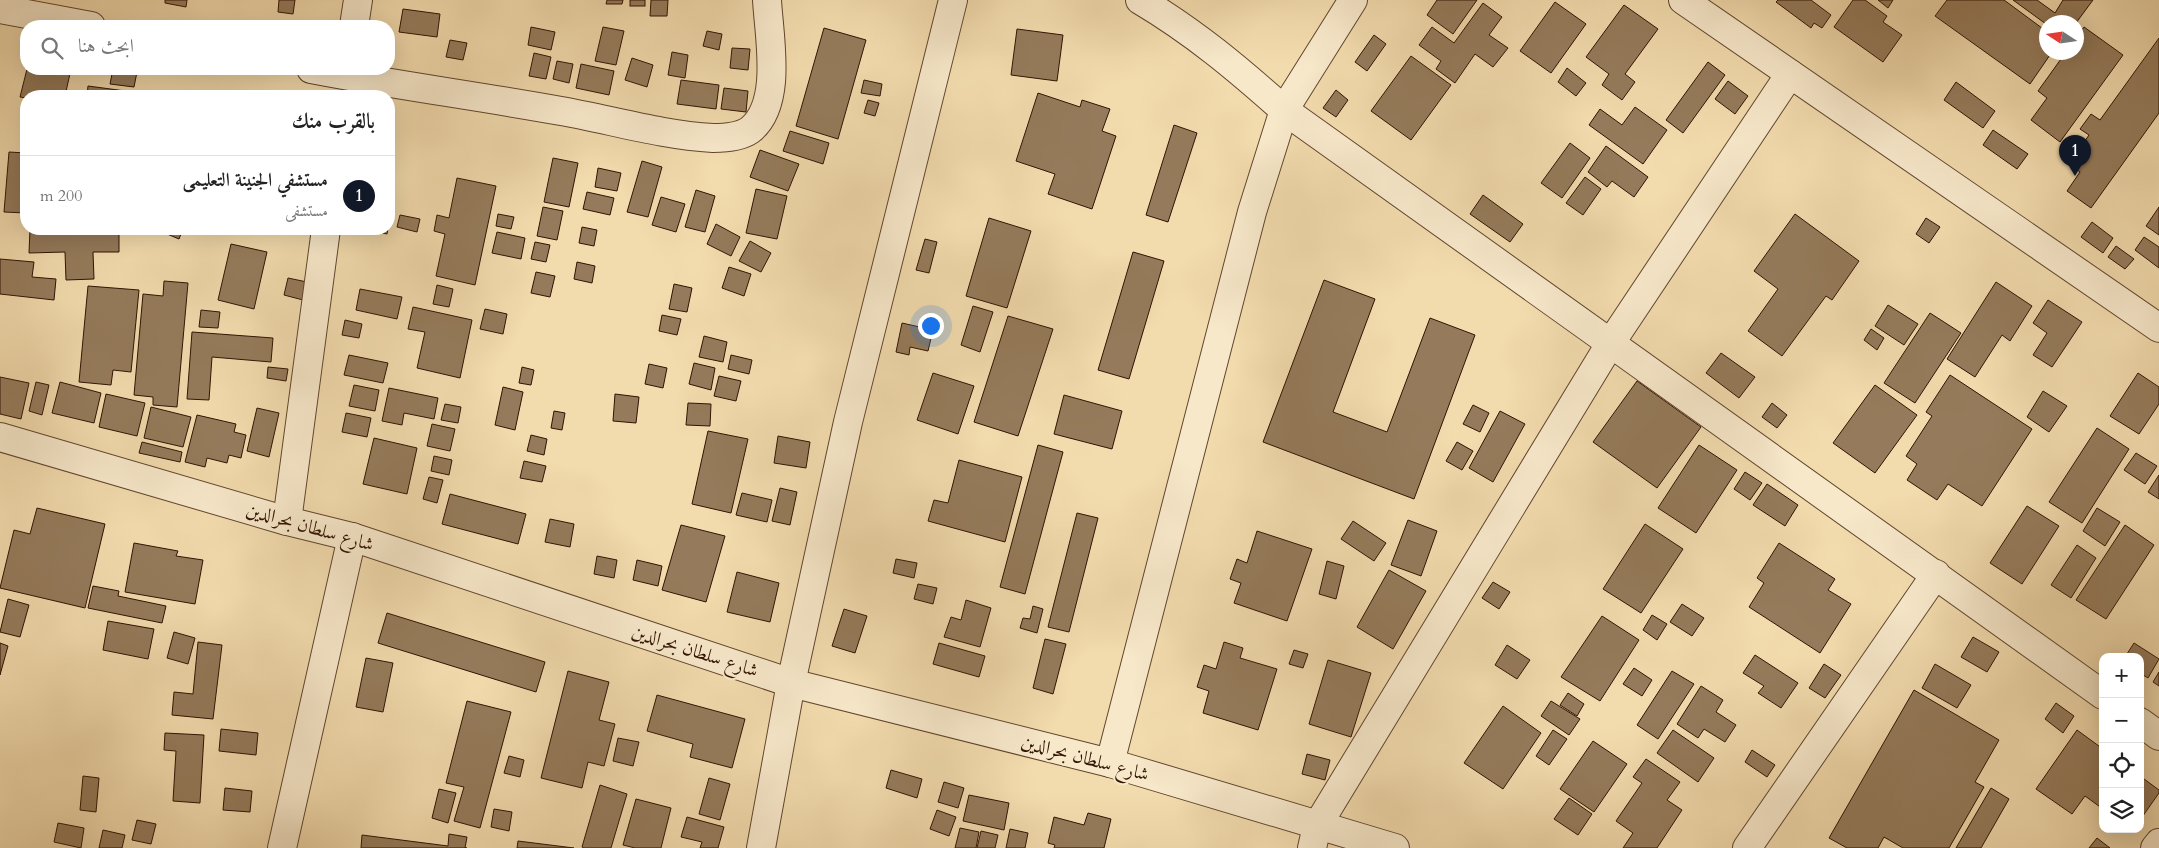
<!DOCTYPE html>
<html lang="ar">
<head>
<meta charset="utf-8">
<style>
  body { margin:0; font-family:Cardo,Amiri,serif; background:#f6f6f6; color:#222; direction:rtl }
  .controls { position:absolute; right:15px; bottom:15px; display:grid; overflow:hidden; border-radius:10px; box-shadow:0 5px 20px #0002 }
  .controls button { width:45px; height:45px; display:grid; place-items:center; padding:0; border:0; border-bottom:1px solid #e0e0e0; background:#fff; color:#222; font:25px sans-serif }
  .compass { position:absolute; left:2039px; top:15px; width:45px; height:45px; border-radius:50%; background:#fff; box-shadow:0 5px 20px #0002; rotate:282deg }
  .you { position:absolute; left:930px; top:325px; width:18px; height:18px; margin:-12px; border:4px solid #fff; border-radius:50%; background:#1a73e8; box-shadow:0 0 0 8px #1a73e833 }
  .badge { display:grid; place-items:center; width:32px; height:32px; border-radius:50%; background:#111827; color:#fff; font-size:16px; font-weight:700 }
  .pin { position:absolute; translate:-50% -41px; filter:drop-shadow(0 1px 2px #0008) }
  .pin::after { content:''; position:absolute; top:26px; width:18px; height:15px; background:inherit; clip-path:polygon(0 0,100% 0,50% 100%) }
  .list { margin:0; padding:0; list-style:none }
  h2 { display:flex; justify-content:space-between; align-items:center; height:65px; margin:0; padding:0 20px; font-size:21px }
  h2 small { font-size:16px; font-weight:400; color:#767676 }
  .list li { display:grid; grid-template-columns:32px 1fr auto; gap:15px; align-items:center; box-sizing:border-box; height:80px; padding:0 20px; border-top:1px solid #e0e0e0 }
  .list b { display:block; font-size:19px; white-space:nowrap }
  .list p { margin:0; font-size:16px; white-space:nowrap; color:#767676 }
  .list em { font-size:16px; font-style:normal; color:#767676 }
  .icon { flex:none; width:28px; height:28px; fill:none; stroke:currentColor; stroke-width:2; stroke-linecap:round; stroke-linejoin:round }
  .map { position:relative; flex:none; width:2159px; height:848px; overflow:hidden; direction:ltr }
  .search { position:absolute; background:#fff; box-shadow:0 5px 20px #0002; left:20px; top:20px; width:375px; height:55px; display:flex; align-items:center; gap:12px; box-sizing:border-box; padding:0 18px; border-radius:20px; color:#767676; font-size:19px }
  .panel { position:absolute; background:#fff; box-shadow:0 5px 20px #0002; left:20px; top:90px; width:375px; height:145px; border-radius:20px; direction:rtl }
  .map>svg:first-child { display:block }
  .building { fill:#957b5b; stroke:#311303 }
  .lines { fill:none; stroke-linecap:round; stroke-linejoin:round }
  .minor-casing { stroke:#61452e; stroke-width:30 }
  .minor { stroke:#f7e8ca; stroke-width:28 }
  .labels { text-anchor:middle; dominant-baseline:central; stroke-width:4; stroke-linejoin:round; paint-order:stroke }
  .street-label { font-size:19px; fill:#311303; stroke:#f7e8ca }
</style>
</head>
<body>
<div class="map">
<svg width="2159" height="848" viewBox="0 0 2159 848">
  <rect width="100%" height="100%" fill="#f2dbad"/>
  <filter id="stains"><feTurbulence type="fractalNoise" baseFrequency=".004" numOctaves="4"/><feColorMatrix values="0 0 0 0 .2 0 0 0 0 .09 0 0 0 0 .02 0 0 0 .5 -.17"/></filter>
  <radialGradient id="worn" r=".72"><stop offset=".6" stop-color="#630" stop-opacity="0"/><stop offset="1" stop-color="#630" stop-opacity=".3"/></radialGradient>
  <g class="building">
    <path d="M165 0H187L186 7 165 3Z"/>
    <path d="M279 0H295L293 14 278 12Z"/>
    <path d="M607 0H623L622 4H606Z"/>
    <rect x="630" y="0" width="15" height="6"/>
    <path d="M651 0H668L667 16H650Z"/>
    <path d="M1437 0H1477L1453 34 1427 15Z"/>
    <path d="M1778 0H1811L1831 15 1822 28 1814 23 1811 28 1776 2Z"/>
    <path d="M1853 0H1865L1887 16 1883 22 1902 35 1883 62 1834 27Z"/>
    <path d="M1878 0H1893L1888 8Z"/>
    <path d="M1947 0H2004L2046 31V52H2052L2030 84 1935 16Z"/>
    <path d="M2013 0H2037L2055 13 2063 0H2093L2076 23 2046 24Z"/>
    <path d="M1555 2 1586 24 1551 73 1520 51Z"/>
    <path d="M1483 3 1502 17 1489 35 1508 48 1493 67 1475 54 1455 83 1436 69 1441 61 1419 45 1432 27 1454 43Z"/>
    <path d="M1624 5 1658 29 1625 74 1635 82 1622 100 1602 85 1609 74 1586 57Z"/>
    <path d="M403 9 440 14 437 37 399 32Z"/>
    <path d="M531 27 555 32 551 50 528 45Z"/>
    <path d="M603 27 624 31 616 65 595 61Z"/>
    <path d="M2084 27 2123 55 2060 142 2031 120 2047 98 2038 91 2066 52H2076V38Z"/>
    <path d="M824 28 866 40 838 139 796 126Z"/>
    <path d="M1017 29 1063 35 1057 81 1011 75Z"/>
    <path d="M707 31 722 34 719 50 703 46Z"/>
    <path d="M1374 35 1386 44 1367 71 1355 62Z"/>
    <path d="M2159 38V113L2091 208 2067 191 2080 172 2069 164 2089 135 2080 129 2091 114 2100 120Z"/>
    <path d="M450 40 467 43 463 60 446 57Z"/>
    <path d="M732 48 750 49 748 70 730 68Z"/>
    <path d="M672 52 688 55 685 78 668 75Z"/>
    <path d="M534 53 551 57 546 79 529 76Z"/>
    <path d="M1411 56 1451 85 1411 140 1371 111Z"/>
    <path d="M632 58 653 65 647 87 625 80Z"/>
    <path d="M557 61 573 64 569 83 553 79Z"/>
    <path d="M1708 62 1725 75 1683 133 1666 120Z"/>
    <path d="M581 64 614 71 609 95 576 88Z"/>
    <path d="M1567 68 1586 83 1576 96 1558 82Z"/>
    <path d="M27 69H71L65 96H26V98L20 97Z"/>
    <path d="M113 69 137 72 134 87 110 84Z"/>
    <path d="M681 80 719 85 716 109 677 104Z"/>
    <path d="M864 80 882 84 880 96 861 93Z"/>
    <path d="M1728 81 1748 96 1735 114 1715 99Z"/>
    <path d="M1956 82 1995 111 1983 128 1944 100Z"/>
    <path d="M88 86 133 92V96H87Z"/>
    <path d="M724 88 748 91 746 112 721 109Z"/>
    <path d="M1336 90 1348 100 1336 117 1323 108Z"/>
    <path d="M202 91 217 96H200Z"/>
    <path d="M1038 93 1080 107 1082 100 1110 109 1102 131 1116 136 1092 209 1048 194 1055 174 1016 161Z"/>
    <path d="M868 100 879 103 875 116 864 113Z"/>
    <path d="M1635 107 1667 130 1643 164 1589 125 1600 109 1622 125Z"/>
    <path d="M1174 125 1197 133 1168 222 1146 215Z"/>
    <path d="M1993 130 2028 154 2017 169 1983 145Z"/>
    <path d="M790 131 829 143 823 164 783 151Z"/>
    <path d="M1570 143 1590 158 1562 198 1541 183Z"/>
    <path d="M1606 146 1648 177 1634 197 1612 181 1607 187 1588 172Z"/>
    <path d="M760 150 799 164 788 191 750 177Z"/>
    <path d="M9 152 26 153V213L4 212Z"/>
    <path d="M553 158 578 163 569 207 544 202Z"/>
    <path d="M642 161 662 167 648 217 627 212Z"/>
    <path d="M598 168 621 173 617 191 595 187Z"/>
    <path d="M1585 177 1601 189 1583 215 1566 203Z"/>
    <path d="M457 178 496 186 475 285 436 276 445 234 434 231 437 215 449 218Z"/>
    <path d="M756 189 787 196 777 239 746 233Z"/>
    <path d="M696 190 715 196 705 232 685 227Z"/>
    <path d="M587 192 614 198 610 215 583 209Z"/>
    <path d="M1483 195 1523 224 1510 242 1470 214Z"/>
    <path d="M661 197 685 204 676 232 652 225Z"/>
    <path d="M543 207 563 211 557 240 537 236Z"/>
    <path d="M2159 207V235L2146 226Z"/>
    <path d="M498 214 514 217 511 229 496 226Z"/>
    <path d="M1795 214 1859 261 1832 300 1826 296 1782 356 1748 331 1778 289 1754 271Z"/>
    <path d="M400 215 420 219 417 232 397 227Z"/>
    <path d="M989 218 1031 231 1007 308 966 296Z"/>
    <path d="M1926 218 1940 227 1929 243 1916 234Z"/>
    <path d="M2092 222 2113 238 2103 253 2081 237Z"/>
    <path d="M716 224 740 237 731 256 707 244Z"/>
    <path d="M582 227 597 230 594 246 579 243Z"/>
    <path d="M30 229H119V252H93L94 279 66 280 65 252 29 253Z"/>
    <path d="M160 229H183L179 239 160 231Z"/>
    <path d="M201 229H219L218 234Z"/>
    <path d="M375 229H388L387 234 374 231Z"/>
    <path d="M497 232 525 238 521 259 492 253Z"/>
    <path d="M2144 237 2159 247V268L2135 250Z"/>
    <path d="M925 239 937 242 929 273 916 270Z"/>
    <path d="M750 241 771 253 761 272 739 261Z"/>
    <path d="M535 242 550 245 546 262 531 259Z"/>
    <path d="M231 244 267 252 254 309 218 300Z"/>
    <path d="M2116 246 2134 259 2125 269 2108 257Z"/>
    <path d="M1133 252 1164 261 1129 379 1098 370Z"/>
    <path d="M0 259 34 262 32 277 56 279 54 300 0 294Z"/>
    <path d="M577 262 595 266 592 283 574 279Z"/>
    <path d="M729 267 751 274 744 296 722 288Z"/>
    <path d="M536 272 555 276 550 297 531 293Z"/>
    <path d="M288 278 307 282 303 300 284 295Z"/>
    <path d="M1324 280 1375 299 1333 412 1387 432 1430 318 1475 335 1414 499 1263 442Z"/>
    <path d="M164 281 188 283 177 407 153 405V397L134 395 143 294 163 296Z"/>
    <path d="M1996 282 2032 306 2010 341 2002 335 1975 377 1947 359Z"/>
    <path d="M674 284 692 288 687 312 669 309Z"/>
    <path d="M437 285 453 289 449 307 433 304Z"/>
    <path d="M88 286 139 290 131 372 113 370 111 385 79 382Z"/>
    <path d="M360 289 402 297 397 319 356 310Z"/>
    <path d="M2048 300 2082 322 2052 367 2033 355 2047 333 2033 323Z"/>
    <path d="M1888 305 1918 324 1904 345 1875 326Z"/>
    <path d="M973 306 993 312 980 352 961 345Z"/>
    <path d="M413 307 472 320 460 378 417 368 425 332 408 329Z"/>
    <path d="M485 309 507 314 503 334 480 329Z"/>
    <path d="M201 310 220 312 218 328 199 327Z"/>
    <path d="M1930 313 1961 333 1915 403 1884 383Z"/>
    <path d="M662 315 681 319 677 335 659 331Z"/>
    <path d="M1008 316 1053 329 1018 436 974 422Z"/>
    <path d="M345 320 362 324 359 338 342 335Z"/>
    <path d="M902 323 933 330 928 351 910 347 909 355 896 352Z"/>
    <path d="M1871 329 1884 338 1877 350 1864 340Z"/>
    <path d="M192 332 273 338 271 362 212 357 209 400 187 399Z"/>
    <path d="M704 336 727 342 723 362 699 357Z"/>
    <path d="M1721 353 1755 377 1739 398 1706 373Z"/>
    <path d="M349 355 388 363 383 383 344 375Z"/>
    <path d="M731 355 752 360 749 374 728 369Z"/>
    <path d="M694 363 715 368 711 390 689 384Z"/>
    <path d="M649 364 667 368 663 388 645 384Z"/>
    <path d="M268 367 288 369 286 381 267 378Z"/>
    <path d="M522 367 534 370 531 385 519 383Z"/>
    <path d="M933 373 974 386 958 434 917 420Z"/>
    <path d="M2138 373 2159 387V404L2139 434 2110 416Z"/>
    <path d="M1950 375 2032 429 1982 506 1948 484 1937 500 1907 480 1917 464 1906 456 1932 416 1926 412Z"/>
    <path d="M719 376 741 381 736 401 714 396Z"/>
    <path d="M0 377 29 383 21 419 0 414Z"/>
    <path d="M1637 381 1701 427 1657 488 1593 442Z"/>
    <path d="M36 382 49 385 42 415 29 411Z"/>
    <path d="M60 382 101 393 94 423 52 413Z"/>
    <path d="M354 385 379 390 375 411 349 406Z"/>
    <path d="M1875 385 1917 415 1875 473 1833 443Z"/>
    <path d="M503 387 523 392 515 430 495 425Z"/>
    <path d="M389 388 438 398 434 419 404 413 402 425 382 421Z"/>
    <path d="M2043 391 2067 406 2049 432 2027 417Z"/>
    <path d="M106 394 145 403 137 436 99 427Z"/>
    <path d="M615 394 639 397 636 423 613 421Z"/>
    <path d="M1064 395 1122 411 1112 449 1054 434Z"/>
    <path d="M688 403 711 404 710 426 686 425Z"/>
    <path d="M1772 403 1787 415 1777 428 1762 417Z"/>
    <path d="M445 404 461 407 458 423 441 420Z"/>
    <path d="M1473 405 1489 413 1480 432 1463 424Z"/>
    <path d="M151 407 191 417 183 447 144 438Z"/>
    <path d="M257 408 279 413 269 457 247 451Z"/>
    <path d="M554 411 565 413 562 430 551 428Z"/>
    <path d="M1500 411 1525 424 1493 482 1469 468Z"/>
    <path d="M346 413 371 418 367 437 342 432Z"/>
    <path d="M197 415 236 424 234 432 246 435 241 458 229 455 227 463 207 458 205 467 185 462Z"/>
    <path d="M432 424 455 429 450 451 427 446Z"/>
    <path d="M2097 428 2129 449 2082 523 2049 502Z"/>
    <path d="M708 431 748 439 731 513 692 504Z"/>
    <path d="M531 435 547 439 544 455 527 451Z"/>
    <path d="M778 436 810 442 806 468 774 463Z"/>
    <path d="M374 438 417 448 407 494 363 484Z"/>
    <path d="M142 442 182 452 180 462 139 453Z"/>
    <path d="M1457 442 1473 451 1462 470 1446 461Z"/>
    <path d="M1038 445 1063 452 1025 594 1000 587Z"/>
    <path d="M1699 445 1737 470 1696 533 1658 508Z"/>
    <path d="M2136 453 2157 466 2145 484 2124 470Z"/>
    <path d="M434 456 452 460 449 475 431 471Z"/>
    <path d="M959 460 1022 477 1005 542 928 521 934 500 948 503Z"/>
    <path d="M524 461 546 466 542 482 520 478Z"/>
    <path d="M1745 472 1762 483 1750 500 1734 489Z"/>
    <path d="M2159 475V499L2148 492Z"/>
    <path d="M429 477 443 480 437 503 423 499Z"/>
    <path d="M1767 484 1798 505 1785 526 1753 505Z"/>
    <path d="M780 488 797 492 790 525 772 521Z"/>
    <path d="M742 493 772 500 767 522 736 515Z"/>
    <path d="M450 494 526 514 518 544 442 524Z"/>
    <path d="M2027 506 2059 526 2022 584 1990 563Z"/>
    <path d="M37 508 105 524 85 608 0 588 14 530 30 534Z"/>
    <path d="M2097 508 2120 522 2105 546 2083 531Z"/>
    <path d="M1077 513 1098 518 1069 632 1048 627Z"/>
    <path d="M550 519 574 524 570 547 545 542Z"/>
    <path d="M1408 520 1437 531 1421 576 1391 565Z"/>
    <path d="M1353 521 1386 543 1374 561 1341 539Z"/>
    <path d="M1645 524 1683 549 1641 613 1603 589Z"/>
    <path d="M681 525 725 536 706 602 662 590Z"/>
    <path d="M2125 525 2154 545 2106 619 2076 600Z"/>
    <path d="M1257 531 1312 549 1287 621 1234 603 1241 583 1230 579 1237 559 1247 563Z"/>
    <path d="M134 543 178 551 176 556 203 560 195 604 125 592Z"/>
    <path d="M1779 543 1835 579 1828 590 1851 604 1820 653 1749 607 1764 583 1757 578Z"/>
    <path d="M2077 545 2096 558 2071 598 2051 585Z"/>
    <path d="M597 556 617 560 614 578 594 574Z"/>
    <path d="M896 559 917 563 914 578 893 573Z"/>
    <path d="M637 560 662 566 658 586 633 580Z"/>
    <path d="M1327 561 1344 566 1336 599 1319 594Z"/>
    <path d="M1389 570 1426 591 1393 649 1357 627Z"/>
    <path d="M737 572 779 583 770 622 727 612Z"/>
    <path d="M1493 582 1510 592 1499 609 1482 598Z"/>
    <path d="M918 584 937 588 933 604 914 599Z"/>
    <path d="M93 586 119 591 118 596 166 606 162 623 88 608Z"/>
    <path d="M8 599 29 605 20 637 0 632Z"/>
    <path d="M966 600 991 608 980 647 944 637 951 617 961 620Z"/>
    <path d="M1682 604 1704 618 1692 636 1670 622Z"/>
    <path d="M1033 606 1043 609 1037 633 1020 628 1023 618 1030 619Z"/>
    <path d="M844 609 867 616 855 653 832 646Z"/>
    <path d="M387 613 545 662 536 692 378 643Z"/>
    <path d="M1652 615 1667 624 1657 640 1643 630Z"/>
    <path d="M1602 616 1639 640 1600 701 1561 677Z"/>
    <path d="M108 621 154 629 148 659 103 650Z"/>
    <path d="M174 632 195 638 188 664 167 658Z"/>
    <path d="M1973 637 1999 652 1987 672 1961 657Z"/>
    <path d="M1045 639 1066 644 1053 694 1033 688Z"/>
    <path d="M198 642 222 645 213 719 172 715 174 692 193 694Z"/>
    <path d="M1224 642 1243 648 1240 658 1277 669 1258 730 1203 713 1209 691 1197 687 1204 665 1216 669Z"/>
    <path d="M0 643 8 646 0 675Z"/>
    <path d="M939 643 985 656 979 677 933 664Z"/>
    <path d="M2134 643 2159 659 2148 678 2140 673V657H2125Z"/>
    <path d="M1507 645 1530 660 1517 679 1495 665Z"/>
    <path d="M1294 650 1308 654 1303 668 1289 664Z"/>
    <path d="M1755 655 1798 683 1781 708 1758 693 1764 686 1743 673Z"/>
    <path d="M366 658 393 663 383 712 356 707Z"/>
    <path d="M1328 660 1371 673 1351 737 1309 724Z"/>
    <path d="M1824 664 1841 675 1825 698 1809 688Z"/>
    <path d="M1935 664 1971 685 1957 708 1922 688Z"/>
    <path d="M1634 668 1652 680 1642 696 1623 684Z"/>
    <path d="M568 671 609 682 599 720 615 724 604 766 588 762 582 788 541 778Z"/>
    <path d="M1672 671 1694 684 1658 739 1637 725Z"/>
    <path d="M2159 672V686L2153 682Z"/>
    <path d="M1701 686 1723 700 1716 712 1736 725 1725 742 1704 729 1698 738 1677 724Z"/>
    <path d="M1914 690 1999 740 1975 782 1984 787 1949 848H1903L1884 837 1878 848H1847L1829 838Z"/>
    <path d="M1568 693 1584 704 1577 716 1560 705Z"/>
    <path d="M657 695 745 719 732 768 690 757 693 744 647 731Z"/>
    <path d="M467 701 511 712 480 828 454 821 464 787 446 783Z"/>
    <path d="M1551 701 1580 719 1569 735 1541 716Z"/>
    <path d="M2056 703 2074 716 2063 733 2045 719Z"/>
    <path d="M1503 706 1541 733 1503 789 1464 763Z"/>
    <path d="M221 729 258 733 256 755 219 751Z"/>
    <path d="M1553 730 1567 739 1549 765 1536 756Z"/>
    <path d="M1673 730 1714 758 1698 782 1657 753Z"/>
    <path d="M2077 730 2103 749V809L2085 796 2072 814 2036 789Z"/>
    <path d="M165 733 204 735 200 803 173 801 176 751 164 750Z"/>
    <path d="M618 738 639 742 633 766 613 761Z"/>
    <path d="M1593 741 1627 764 1594 812 1560 789Z"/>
    <path d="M1752 750 1775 765 1767 777 1745 762Z"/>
    <path d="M1307 754 1330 760 1325 780 1302 774Z"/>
    <path d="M509 756 524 760 520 777 504 773Z"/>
    <path d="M1646 759 1680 782 1667 800 1682 810 1657 848H1623L1633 833 1616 821 1642 783 1633 777Z"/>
    <path d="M891 770 922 779 917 798 886 788Z"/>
    <path d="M83 776 99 778 96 812 80 810Z"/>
    <path d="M2140 776 2159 790V793L2140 820Z"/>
    <path d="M709 778 730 784 720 820 699 814Z"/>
    <path d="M944 782 964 788 958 808 938 802Z"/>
    <path d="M600 785 627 794 611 848H584L582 847Z"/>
    <path d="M225 788 252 791 250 812 223 810Z"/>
    <path d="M1991 788 2009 799 1981 848H1956Z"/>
    <path d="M439 789 456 793 448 823 432 818Z"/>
    <path d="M969 795 1009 803 1004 830 963 821Z"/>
    <path d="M1569 798 1592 814 1578 835 1554 819Z"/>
    <path d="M636 799 671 808 661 848H635L623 845Z"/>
    <path d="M494 809 512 812 509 831 491 827Z"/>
    <path d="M937 810 956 817 949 836 930 829Z"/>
    <path d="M1088 813 1111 819 1104 848H1054L1055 845 1048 843 1054 817 1084 825Z"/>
    <path d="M687 817 724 827 718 848H700L702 842 681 837Z"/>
    <path d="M137 820 156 824 151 844 132 840Z"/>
    <path d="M58 823 84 828 81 848 54 842Z"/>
    <path d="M960 828 979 832 976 848H955Z"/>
    <path d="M1010 829 1028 833 1025 848H1006Z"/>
    <path d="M103 830 125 835 122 848H99Z"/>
    <path d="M981 831 998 835 995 848H977Z"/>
    <path d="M449 834 467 837 465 848H467H361L362 835 448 846Z"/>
    <path d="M2097 838 2110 848H2089Z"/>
    <path d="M518 841 574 848H517Z"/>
  </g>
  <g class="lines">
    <g class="minor-casing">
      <g id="minor">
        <path d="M1140 0C1194 32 1238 69 1284 110L2103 695"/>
        <path d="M1683 0 2159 328"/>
        <path d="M0 9 91 26"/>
        <path d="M354 26 358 0"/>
        <path d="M311 69C394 85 478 96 561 111 612 120 661 135 713 138 725 138 740 137 750 130 783 104 769 37 767 0"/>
        <path d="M0 437 287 521 352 537 791 683 1110 763 1395 848"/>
        <path d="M287 521 326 229"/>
        <path d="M2140 722 2159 736"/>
        <path d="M1110 763 1252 212 1284 110 1353 0"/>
        <path d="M282 848 352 537"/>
        <path d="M761 848 791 683 848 422 953 0"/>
        <path d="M1312 848 1317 826 1610 344 1790 74"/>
        <path d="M1747 848 1936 574"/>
        <path d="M2155 848 2159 843"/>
      </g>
    </g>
    <use href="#minor" class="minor"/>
  </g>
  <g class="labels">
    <g class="street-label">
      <text transform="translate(310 527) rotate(16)">شارع سلطان بحرالدين</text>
      <text transform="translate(695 651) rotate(18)">شارع سلطان بحرالدين</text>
      <text transform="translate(1085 758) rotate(15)">شارع سلطان بحرالدين</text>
    </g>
  </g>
  <rect width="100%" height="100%" filter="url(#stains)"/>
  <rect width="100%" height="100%" fill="url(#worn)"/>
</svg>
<div class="controls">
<button>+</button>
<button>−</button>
<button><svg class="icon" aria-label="locate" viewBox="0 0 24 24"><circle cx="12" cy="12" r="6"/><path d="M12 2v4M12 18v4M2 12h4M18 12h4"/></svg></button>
<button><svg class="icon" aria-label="layers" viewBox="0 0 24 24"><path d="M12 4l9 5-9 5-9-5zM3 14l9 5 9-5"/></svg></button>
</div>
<svg class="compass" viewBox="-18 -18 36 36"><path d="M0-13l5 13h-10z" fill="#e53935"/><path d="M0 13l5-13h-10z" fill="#767676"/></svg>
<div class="you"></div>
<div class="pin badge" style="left:2075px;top:176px">1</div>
<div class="search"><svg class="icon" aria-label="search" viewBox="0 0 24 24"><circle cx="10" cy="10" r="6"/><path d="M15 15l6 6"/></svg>ابحث هنا</div>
<section class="panel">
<h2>بالقرب منك<small></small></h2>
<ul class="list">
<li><span class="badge">1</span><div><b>مستشفي الجنينة التعليمى</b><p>مستشفى</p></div><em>200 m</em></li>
</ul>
</section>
</div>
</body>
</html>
